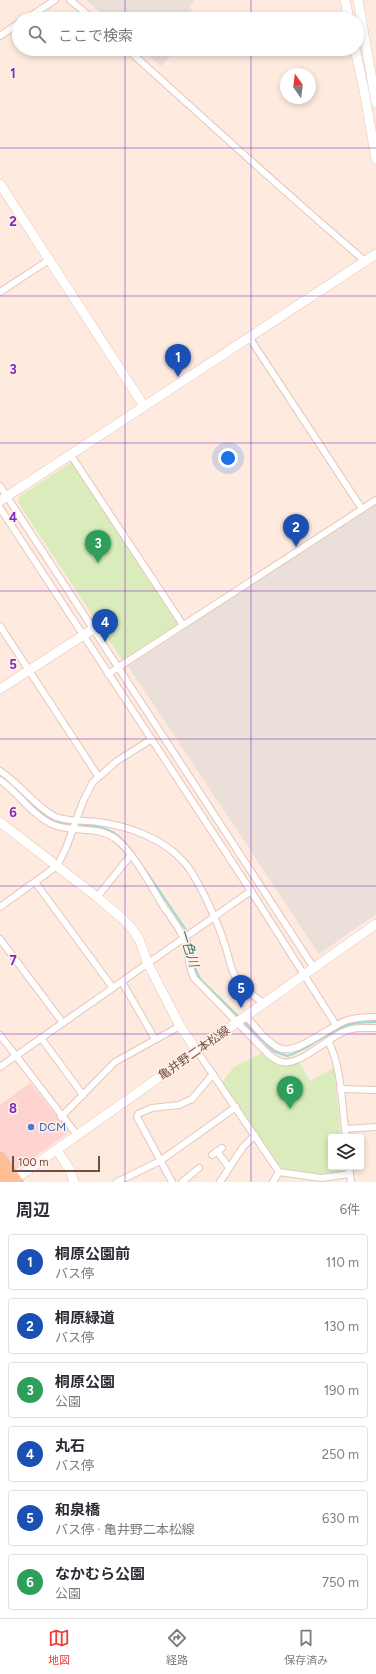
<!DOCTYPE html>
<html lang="ja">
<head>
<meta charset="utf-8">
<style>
  body { margin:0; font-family:Figtree,"Noto Sans JP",sans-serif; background:#f2f2f3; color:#2b2b33 }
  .controls { position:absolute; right:12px; bottom:12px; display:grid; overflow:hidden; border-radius:4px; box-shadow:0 2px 6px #0003 }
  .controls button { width:36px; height:36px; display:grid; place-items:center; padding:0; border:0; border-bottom:1px solid #e1e1e2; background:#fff; color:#2b2b33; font:20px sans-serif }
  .compass { position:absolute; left:280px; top:68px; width:36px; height:36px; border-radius:50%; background:#fff; box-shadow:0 2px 6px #0003; rotate:346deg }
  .scale { position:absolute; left:12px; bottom:10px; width:88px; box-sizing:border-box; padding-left:4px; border:2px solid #754b45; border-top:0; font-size:11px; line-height:14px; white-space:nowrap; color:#754b45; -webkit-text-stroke:3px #ffefe5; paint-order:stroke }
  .you { position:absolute; left:228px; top:458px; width:14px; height:14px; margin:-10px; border:3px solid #fff; border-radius:50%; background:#1a73e8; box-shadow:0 0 0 6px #1a73e833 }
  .badge { display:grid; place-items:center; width:26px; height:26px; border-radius:50%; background:#f13a39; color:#fff; font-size:13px; font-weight:700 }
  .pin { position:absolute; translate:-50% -33px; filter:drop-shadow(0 1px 2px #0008) }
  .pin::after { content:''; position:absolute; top:21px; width:14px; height:12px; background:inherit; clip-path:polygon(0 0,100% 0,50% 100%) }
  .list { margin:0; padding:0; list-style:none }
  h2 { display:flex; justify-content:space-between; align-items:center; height:52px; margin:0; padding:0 16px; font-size:17px }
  h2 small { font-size:13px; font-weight:400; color:#7c7c81 }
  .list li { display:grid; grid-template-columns:26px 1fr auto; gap:12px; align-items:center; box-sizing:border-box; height:56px; margin:0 8px 8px; padding:0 8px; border:1px solid #e1e1e2; border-radius:4px }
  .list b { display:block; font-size:15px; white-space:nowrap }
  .list p { margin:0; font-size:13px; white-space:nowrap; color:#7c7c81 }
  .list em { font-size:13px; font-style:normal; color:#7c7c81 }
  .icon { flex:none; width:22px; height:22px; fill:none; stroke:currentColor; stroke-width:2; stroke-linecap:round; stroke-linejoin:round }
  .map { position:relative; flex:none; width:376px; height:1182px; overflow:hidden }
  .search { position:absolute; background:#fff; box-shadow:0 2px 6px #0003; left:12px; right:12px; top:12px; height:44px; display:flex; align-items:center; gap:10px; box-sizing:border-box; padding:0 14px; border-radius:22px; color:#7c7c81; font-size:15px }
  .sheet { height:436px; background:#fff }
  nav { display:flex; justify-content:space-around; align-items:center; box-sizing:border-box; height:56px; border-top:1px solid #e1e1e2; background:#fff; font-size:11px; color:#7c7c81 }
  nav a { display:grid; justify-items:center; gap:2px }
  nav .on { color:#f13a39 }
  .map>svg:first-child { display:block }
  .commercial { fill:#ffd4d0 }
  .industrial { fill:#ebdfda }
  .green { fill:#daecbc }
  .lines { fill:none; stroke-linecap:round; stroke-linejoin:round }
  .stream { stroke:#97dad6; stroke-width:2 }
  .street-casing { stroke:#e4c6bc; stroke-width:8 }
  .secondary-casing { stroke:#e9c5b9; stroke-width:10 }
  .primary-casing { stroke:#d8cdcb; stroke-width:12 }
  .street { stroke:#fff; stroke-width:6 }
  .secondary { stroke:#fff; stroke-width:9 }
  .primary { stroke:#ffbf93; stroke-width:10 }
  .grid { fill:none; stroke:#7b2cbf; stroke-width:1; stroke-opacity:0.55 }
  .shop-dot { fill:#3f7fe0; stroke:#ffefe5; stroke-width:1.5 }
  .labels { text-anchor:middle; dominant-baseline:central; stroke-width:3.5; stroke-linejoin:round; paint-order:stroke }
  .street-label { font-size:12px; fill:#754b45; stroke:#ffefe5 }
  .shop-label { font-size:12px; fill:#366cbe; stroke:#ffefe5; text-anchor:start }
  .water-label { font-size:13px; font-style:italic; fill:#357572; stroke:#ffefe5 }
  .grid-label { font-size:13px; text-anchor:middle; font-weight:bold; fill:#7b2cbf; stroke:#ffefe5; stroke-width:3.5; stroke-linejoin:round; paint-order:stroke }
</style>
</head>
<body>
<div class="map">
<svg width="376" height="1182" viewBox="0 0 376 1182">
  <rect width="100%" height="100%" fill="#feeade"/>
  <path class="commercial" d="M30 1083 68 1130 67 1134 19 1168H14L0 1149V1105Z"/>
  <g class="industrial">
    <path d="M86 0H195L189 7 199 19H108Z"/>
    <path d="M141 49H177L161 66Z"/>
    <path d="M376 504V914L319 954 128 666Z"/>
  </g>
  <g class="green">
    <path d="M71 463H73L178 624 122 660 18 502 20 496Z"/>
    <path d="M262 1053 278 1064 299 1061 310 1081 334 1068 341 1137H331V1167H345V1172L321 1174 282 1171 222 1082 234 1067Z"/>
  </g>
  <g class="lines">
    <g class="stream">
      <path d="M0 776 12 784"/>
      <path d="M27 798C35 806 43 815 53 820 64 824 75 824 86 825 115 827 124 839 139 861"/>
      <path d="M144 868 186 930 191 944 196 970 200 979 240 1018"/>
      <path d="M243 1021 273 1051 287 1056C309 1050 326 1032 348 1025 357 1022 367 1022 376 1022"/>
    </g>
    <g class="street-casing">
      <g id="street">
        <path d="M70 0 93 19"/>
        <path d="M26 19 55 0"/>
        <path d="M0 36 19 23"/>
        <path d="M127 49C206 120 284 192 365 261"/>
        <path d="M0 292 49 260"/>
        <path d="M249 337 362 509"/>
        <path d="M70 454 183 625"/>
        <path d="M0 486 314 968"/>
        <path d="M0 508 251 891 336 1025"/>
        <path d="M0 626 98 776"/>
        <path d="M108 674 376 500"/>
        <path d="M0 771C19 783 38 809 56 817 70 822 84 820 98 822 128 826 162 838 183 861 198 877 218 923 225 945 229 956 230 970 237 979 243 989 255 996 264 1004"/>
        <path d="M0 780C19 793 32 816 54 825 74 833 97 825 116 839 134 853 151 886 163 906 170 916 178 926 183 937 189 950 187 965 194 978L269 1055C273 1058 277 1061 282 1062 299 1066 327 1039 343 1032 353 1027 364 1028 376 1028"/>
        <path d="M35 882 113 988"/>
        <path d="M97 897 131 855"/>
        <path d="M0 907 57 866 66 848 84 799 93 782 117 761 152 739"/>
        <path d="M0 939 63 1023"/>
        <path d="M122 982 155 1039"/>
        <path d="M246 1016C254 1026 268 1043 279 1048 295 1056 329 1027 345 1021 355 1017 366 1017 376 1017"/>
        <path d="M0 1035 77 1135"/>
        <path d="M41 1038 83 1095"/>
        <path d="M328 1041C342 1066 342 1108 346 1137"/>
        <path d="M197 1051 279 1172 321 1178 350 1174"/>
        <path d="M0 1067 251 891"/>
        <path d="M340 1089 376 1090"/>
        <path d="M61 1117 115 1062 180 1026"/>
        <path d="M345 1129 376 1127"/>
        <path d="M217 1151 229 1168"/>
        <path d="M212 1155 222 1148"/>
        <path d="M349 1167 351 1182"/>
        <path d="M117 1182 160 1161 236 1107"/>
        <path d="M172 1182 137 1117 138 1114 152 1108 179 1105 192 1099 213 1074"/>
        <path d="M182 1182 199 1168"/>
        <path d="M220 1182 243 1147 255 1135"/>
        <path d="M273 1182 279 1172"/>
      </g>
    </g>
    <g class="secondary-casing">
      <g id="secondary">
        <path d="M345 0 349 19"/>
        <path d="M358 0 376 103"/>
        <path d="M355 49 364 90 376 159"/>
        <path d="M0 184 144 406"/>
        <path d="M0 501 376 254"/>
        <path d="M0 689 93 629"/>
        <path d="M0 822 97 897 124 920 133 930 139 939 148 964 180 1026 197 1051"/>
        <path d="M57 1150 70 1170 74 1182"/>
        <path d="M11 1182 376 924"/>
      </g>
    </g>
    <g class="primary-casing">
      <g id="primary">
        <path d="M0 1157 18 1182"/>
        <path d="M0 1172 7 1182"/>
      </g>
    </g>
    <use href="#street" class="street"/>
    <use href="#secondary" class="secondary"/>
    <use href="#primary" class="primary"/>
  </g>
  <path class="grid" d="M125 0V19M251 0V19M125 49V1182M251 49V1182M0 148H376M0 296H376M0 443H376M0 591H376M0 739H376M0 886H376M0 1034H376"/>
  <circle class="shop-dot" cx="31" cy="1127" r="4"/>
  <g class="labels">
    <g class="street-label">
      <text transform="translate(194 1053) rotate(-35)">亀井野二本松線</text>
    </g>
    <g class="shop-label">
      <text x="39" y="1127">DCM</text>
    </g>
    <g class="water-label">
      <text transform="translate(189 948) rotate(73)">一色川</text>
    </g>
  </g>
  <g class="grid-label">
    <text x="13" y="78">1</text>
    <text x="13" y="226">2</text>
    <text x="13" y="374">3</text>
    <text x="13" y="522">4</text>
    <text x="13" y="669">5</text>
    <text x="13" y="817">6</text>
    <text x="13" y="965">7</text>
    <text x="13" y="1113">8</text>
  </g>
</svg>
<div class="controls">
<button><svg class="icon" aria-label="layers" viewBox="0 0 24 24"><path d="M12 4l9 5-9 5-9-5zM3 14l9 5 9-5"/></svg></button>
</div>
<svg class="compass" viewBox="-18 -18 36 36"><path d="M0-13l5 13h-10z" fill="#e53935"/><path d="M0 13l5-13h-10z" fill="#7c7c81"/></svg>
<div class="scale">100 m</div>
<div class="you"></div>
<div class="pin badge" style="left:178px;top:377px;background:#1a4fb4">1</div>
<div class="pin badge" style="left:296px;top:547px;background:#1a4fb4">2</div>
<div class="pin badge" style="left:98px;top:563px;background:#2e9e5b">3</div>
<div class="pin badge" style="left:105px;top:642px;background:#1a4fb4">4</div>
<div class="pin badge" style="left:241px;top:1008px;background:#1a4fb4">5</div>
<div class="pin badge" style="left:290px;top:1109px;background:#2e9e5b">6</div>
<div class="search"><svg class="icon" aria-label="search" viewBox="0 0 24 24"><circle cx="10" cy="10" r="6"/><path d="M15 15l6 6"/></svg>ここで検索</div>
</div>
<section class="sheet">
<h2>周辺<small>6件</small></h2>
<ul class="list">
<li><span class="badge" style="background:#1a4fb4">1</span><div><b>桐原公園前</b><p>バス停</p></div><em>110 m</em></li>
<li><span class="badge" style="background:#1a4fb4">2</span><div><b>桐原緑道</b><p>バス停</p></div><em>130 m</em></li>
<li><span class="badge" style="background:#2e9e5b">3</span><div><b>桐原公園</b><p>公園</p></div><em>190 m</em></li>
<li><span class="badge" style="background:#1a4fb4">4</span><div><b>丸石</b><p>バス停</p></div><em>250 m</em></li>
<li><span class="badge" style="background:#1a4fb4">5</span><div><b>和泉橋</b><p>バス停 · 亀井野二本松線</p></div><em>630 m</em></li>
<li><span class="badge" style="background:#2e9e5b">6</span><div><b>なかむら公園</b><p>公園</p></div><em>750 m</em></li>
</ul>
</section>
<nav>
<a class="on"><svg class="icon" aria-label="map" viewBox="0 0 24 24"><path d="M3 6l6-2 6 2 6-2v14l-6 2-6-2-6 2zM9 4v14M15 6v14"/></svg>地図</a>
<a><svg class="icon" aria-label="directions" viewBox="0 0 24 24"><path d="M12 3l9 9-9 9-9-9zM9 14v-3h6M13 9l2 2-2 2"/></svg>経路</a>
<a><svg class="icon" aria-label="saved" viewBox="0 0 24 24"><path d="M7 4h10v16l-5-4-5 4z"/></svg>保存済み</a>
</nav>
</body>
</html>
